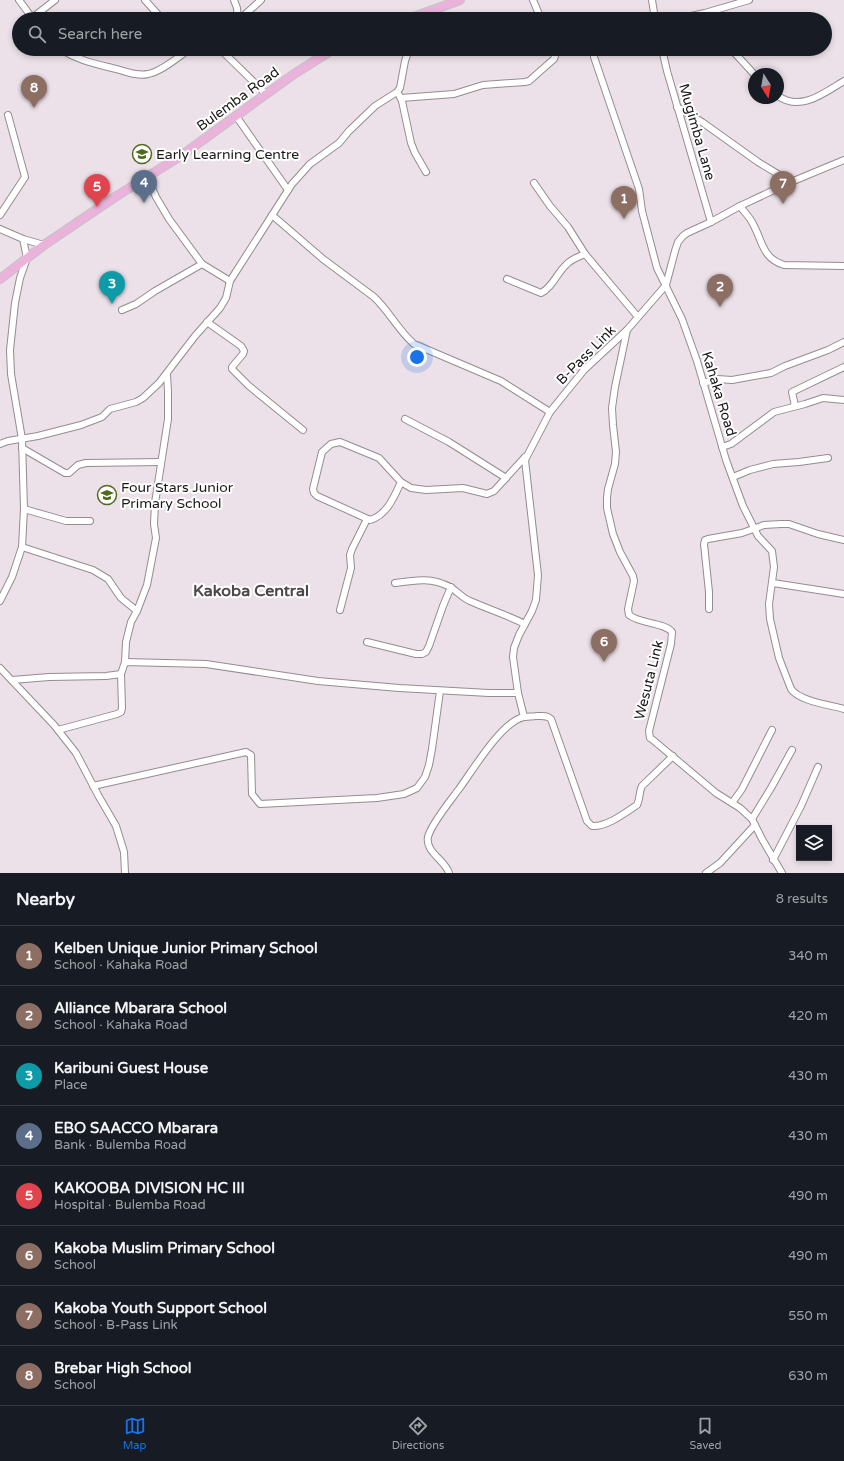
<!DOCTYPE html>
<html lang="en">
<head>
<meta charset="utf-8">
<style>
  body { margin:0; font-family:"Varela Round",sans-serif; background:#20242c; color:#f1f3f6 }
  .controls { position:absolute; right:12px; bottom:12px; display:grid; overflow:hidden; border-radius:0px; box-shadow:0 2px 6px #0003 }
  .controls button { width:36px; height:36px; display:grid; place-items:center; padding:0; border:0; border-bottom:1px solid #363941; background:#171b24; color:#f1f3f6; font:20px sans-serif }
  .compass { position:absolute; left:748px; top:68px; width:36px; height:36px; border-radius:50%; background:#171b24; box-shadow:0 2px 6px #0003; rotate:169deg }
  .you { position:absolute; left:417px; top:357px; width:14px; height:14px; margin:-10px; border:3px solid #fff; border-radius:50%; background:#1a73e8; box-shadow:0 0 0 6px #1a73e833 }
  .badge { display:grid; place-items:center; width:26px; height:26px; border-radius:50%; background:#1a73e8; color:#fff; font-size:13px; font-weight:700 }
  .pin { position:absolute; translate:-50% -33px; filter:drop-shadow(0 1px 2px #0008) }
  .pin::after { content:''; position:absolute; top:21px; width:14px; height:12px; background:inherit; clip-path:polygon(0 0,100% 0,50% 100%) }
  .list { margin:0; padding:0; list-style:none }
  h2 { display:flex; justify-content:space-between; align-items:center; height:52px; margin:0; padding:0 16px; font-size:17px }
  h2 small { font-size:13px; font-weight:400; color:#9ea1a6 }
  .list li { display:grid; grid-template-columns:26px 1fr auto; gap:12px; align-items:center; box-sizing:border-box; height:60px; padding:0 16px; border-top:1px solid #363941 }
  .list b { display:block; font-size:15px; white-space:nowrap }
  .list p { margin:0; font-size:13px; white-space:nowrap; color:#9ea1a6 }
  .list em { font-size:13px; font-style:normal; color:#9ea1a6 }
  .icon { flex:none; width:22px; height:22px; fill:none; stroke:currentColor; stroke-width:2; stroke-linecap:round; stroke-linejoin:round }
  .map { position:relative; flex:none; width:844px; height:873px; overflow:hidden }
  .search { position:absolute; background:#171b24; box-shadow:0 2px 6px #0003; left:12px; right:12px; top:12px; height:44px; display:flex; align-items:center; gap:10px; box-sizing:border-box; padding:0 14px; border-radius:22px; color:#9ea1a6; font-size:15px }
  .sheet { height:532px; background:#171b24 }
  nav { display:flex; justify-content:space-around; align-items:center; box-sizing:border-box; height:56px; border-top:1px solid #363941; background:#171b24; font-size:11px; color:#9ea1a6 }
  nav a { display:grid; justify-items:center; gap:2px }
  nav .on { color:#1a73e8 }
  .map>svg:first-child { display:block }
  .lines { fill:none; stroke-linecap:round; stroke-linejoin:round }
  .minor-casing { stroke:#958b92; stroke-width:8 }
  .major-casing { stroke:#c4c3c3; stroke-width:10 }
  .minor { stroke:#fff; stroke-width:6 }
  .major { stroke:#ebb3dc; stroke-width:8 }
  .labels { text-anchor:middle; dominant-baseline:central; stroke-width:4; stroke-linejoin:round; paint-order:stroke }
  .street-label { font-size:14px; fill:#1b1719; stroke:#fff }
  .poi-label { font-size:14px; fill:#1b1719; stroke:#fff; text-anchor:start }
  .quarter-label { font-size:16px; font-weight:bold; fill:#4f464c; stroke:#fff }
</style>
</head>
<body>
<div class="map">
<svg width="844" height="873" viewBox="0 0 844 873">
  <rect width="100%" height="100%" fill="#ece1e9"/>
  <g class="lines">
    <g class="minor-casing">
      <g id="minor">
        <path d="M19 0 33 19"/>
        <path d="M145 0 162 19"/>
        <path d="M234 0 237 8 238 19"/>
        <path d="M533 0 541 19"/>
        <path d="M652 0 655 19"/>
        <path d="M32 18 55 0"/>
        <path d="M240 19 261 0"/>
        <path d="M677 19 705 13 749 0"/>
        <path d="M60 49C78 60 92 63 112 68 123 70 136 77 148 74 161 72 178 57 190 49"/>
        <path d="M220 49 266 94"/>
        <path d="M594 49V57L639 189 642 211 657 268 682 319 697 361 726 460 743 506 758 536 772 551 774 567 769 604 770 619 779 658 791 689C799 701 830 705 844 709"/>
        <path d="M662 49 667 71 711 222"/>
        <path d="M731 49 754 74"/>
        <path d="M399 95 402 101 411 143 415 153 426 172"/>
        <path d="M778 96C801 112 824 93 844 81"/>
        <path d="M401 98 454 94 483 85 525 82 529 81 554 59 555 56 554 49"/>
        <path d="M677 107 702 122 758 162 791 182"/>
        <path d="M236 116 288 190"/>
        <path d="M147 177 156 197 169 219 202 264 230 281"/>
        <path d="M534 183 550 206 568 227 585 254 638 317"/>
        <path d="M740 206C744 212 750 217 753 224 763 242 762 258 784 265L844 266"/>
        <path d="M0 215 25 177 8 115"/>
        <path d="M272 215 323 259 374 297C389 311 398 330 414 344L501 381 550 412"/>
        <path d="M0 229 23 239 44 245"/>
        <path d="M507 279 541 293C552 288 557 273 566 265 571 259 578 257 585 254"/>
        <path d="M122 310 136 304 155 291 202 264"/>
        <path d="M207 322 241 346 244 351 243 354 232 367V369L249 386 303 430"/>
        <path d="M627 330 615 387 612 408 613 425 616 452 615 464 608 489 607 498V508L613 534 620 552 633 576 634 581 628 609 629 615C640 624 664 622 672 632L671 644 649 731 650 738 653 740 716 793 740 808 752 819 762 839 782 873"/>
        <path d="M703 383 717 379 732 380 771 373 785 366 828 350 844 342"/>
        <path d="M795 406 792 392 844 367"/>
        <path d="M405 419 449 442 506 478"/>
        <path d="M0 444 8 441 38 436 81 425 102 417 110 409 136 402 143 398 159 383 195 336 220 308 226 298 230 281 292 184 310 164 339 143 349 131 375 106 397 92 400 88 405 61 409 49"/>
        <path d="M722 447 731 444 774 412 805 404 823 398 844 400"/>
        <path d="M22 448 65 473H69L78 465 86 463 161 462"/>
        <path d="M733 477 750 470 773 464 799 462 828 458"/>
        <path d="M401 482C394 497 387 515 370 520L317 496 314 493 313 489 322 452 331 444 340 442 379 458 401 482 411 488 426 490 463 488 487 494 494 491 525 457"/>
        <path d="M24 509 66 521H90"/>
        <path d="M22 547 93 570 108 579 121 598 137 611"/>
        <path d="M395 583C415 580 432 577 450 587 457 591 462 598 470 601 488 609 507 615 525 624"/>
        <path d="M773 583 844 594"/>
        <path d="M0 601 12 577 22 547 24 509 22 439 11 374 10 350 15 303 20 278 27 258 23 239"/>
        <path d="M709 609V592L704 544 705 540 708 539 742 533 764 525 781 524H789L818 534 844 540"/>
        <path d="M340 610 351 568 350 555 352 549 367 519"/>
        <path d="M367 642 416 654H422L426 652 429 646 443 606 451 587"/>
        <path d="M125 662 126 642 131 622 137 611 147 585 156 538 154 524 155 503 168 419V392L167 374"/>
        <path d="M0 668 54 725 76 753 98 795 116 826 124 852 125 873"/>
        <path d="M12 680 49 677 106 676 121 674 125 662 206 664 318 681 399 688 489 693H518"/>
        <path d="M524 717 518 693 513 657 514 648 519 635 532 611 536 600 538 575 525 460 550 412 584 370 627 330 666 285 675 251 678 242 683 236 687 233 711 222 740 206 791 182 844 160"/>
        <path d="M58 730 117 714 121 712 122 708 121 674"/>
        <path d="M93 786 246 752 251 755 252 794 260 804 377 798 404 794 417 788 425 777 429 765 432 749 440 691"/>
        <path d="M732 803 742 789 772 730"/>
        <path d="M752 819 771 788 792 750"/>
        <path d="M773 860 801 806 818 767"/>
        <path d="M449 873C445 860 425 852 428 837 431 824 451 800 459 789 473 770 502 721 524 717 528 716 533 717 536 716 542 716 547 715 551 719L587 821 592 826C607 827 625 813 637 805 640 799 639 792 642 786L673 756"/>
        <path d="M706 873 720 863 755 825"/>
      </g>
    </g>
    <g class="major-casing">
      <g id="major">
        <path d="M408 19 460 0"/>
        <path d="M0 279 44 245 112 199 182 155 294 74 334 49"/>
      </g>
    </g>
    <use href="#minor" class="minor"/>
    <use href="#major" class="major"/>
  </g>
  <defs>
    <g id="school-ring" transform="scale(1)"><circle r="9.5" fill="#fff" stroke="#4f6b1e" stroke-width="1.5"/><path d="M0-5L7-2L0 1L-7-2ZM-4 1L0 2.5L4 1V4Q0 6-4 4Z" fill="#4f6b1e"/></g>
  </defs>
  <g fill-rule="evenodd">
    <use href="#school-ring" x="142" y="154"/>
    <use href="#school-ring" x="107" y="495"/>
  </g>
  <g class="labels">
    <g class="street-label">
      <text transform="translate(238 99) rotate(-36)">Bulemba Road</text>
      <text transform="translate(697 132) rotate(74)">Mugimba Lane</text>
      <text transform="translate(586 355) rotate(-45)">B-Pass Link</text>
      <text transform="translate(719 394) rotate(73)">Kahaka Road</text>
      <text transform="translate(649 680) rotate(-76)">Wesuta Link</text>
    </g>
    <g class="poi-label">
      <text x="156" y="154">Early Learning Centre</text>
      <text x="121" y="487">Four Stars Junior<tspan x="121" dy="16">Primary School</tspan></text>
    </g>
    <g class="quarter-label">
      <text x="251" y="591">Kakoba Central</text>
    </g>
  </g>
</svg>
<div class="controls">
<button><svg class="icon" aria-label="layers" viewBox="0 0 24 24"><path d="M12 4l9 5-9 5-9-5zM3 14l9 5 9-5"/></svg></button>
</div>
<svg class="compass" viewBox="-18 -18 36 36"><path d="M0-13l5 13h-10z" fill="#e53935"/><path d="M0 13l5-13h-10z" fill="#9ea1a6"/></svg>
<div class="you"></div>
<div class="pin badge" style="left:624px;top:219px;background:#8d6e63">1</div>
<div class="pin badge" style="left:720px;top:307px;background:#8d6e63">2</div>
<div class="pin badge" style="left:112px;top:304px;background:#0f9aa8">3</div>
<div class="pin badge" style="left:144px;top:203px;background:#5c6f8a">4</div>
<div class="pin badge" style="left:97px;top:207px;background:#e0444e">5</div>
<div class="pin badge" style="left:604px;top:662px;background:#8d6e63">6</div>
<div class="pin badge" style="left:783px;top:204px;background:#8d6e63">7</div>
<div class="pin badge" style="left:34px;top:108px;background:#8d6e63">8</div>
<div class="search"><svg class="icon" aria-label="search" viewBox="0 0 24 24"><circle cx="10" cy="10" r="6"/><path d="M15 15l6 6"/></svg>Search here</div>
</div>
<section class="sheet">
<h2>Nearby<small>8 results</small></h2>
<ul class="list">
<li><span class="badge" style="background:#8d6e63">1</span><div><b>Kelben Unique Junior Primary School</b><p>School · Kahaka Road</p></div><em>340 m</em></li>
<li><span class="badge" style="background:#8d6e63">2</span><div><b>Alliance Mbarara School</b><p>School · Kahaka Road</p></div><em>420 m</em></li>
<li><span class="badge" style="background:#0f9aa8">3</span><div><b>Karibuni Guest House</b><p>Place</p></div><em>430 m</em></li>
<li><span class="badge" style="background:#5c6f8a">4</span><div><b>EBO SAACCO Mbarara</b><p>Bank · Bulemba Road</p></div><em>430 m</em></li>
<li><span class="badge" style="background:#e0444e">5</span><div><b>KAKOOBA DIVISION HC III</b><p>Hospital · Bulemba Road</p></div><em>490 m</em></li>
<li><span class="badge" style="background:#8d6e63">6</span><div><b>Kakoba Muslim Primary School</b><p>School</p></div><em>490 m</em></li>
<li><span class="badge" style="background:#8d6e63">7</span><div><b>Kakoba Youth Support School</b><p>School · B-Pass Link</p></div><em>550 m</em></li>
<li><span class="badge" style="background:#8d6e63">8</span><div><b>Brebar High School</b><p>School</p></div><em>630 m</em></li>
</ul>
</section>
<nav>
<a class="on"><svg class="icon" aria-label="map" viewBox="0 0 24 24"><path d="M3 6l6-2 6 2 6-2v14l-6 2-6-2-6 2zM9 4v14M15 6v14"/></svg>Map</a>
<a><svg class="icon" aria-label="directions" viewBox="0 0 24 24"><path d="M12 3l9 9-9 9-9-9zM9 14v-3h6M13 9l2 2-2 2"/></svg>Directions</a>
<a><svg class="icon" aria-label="saved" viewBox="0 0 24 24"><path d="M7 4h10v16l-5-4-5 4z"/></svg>Saved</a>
</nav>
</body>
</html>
